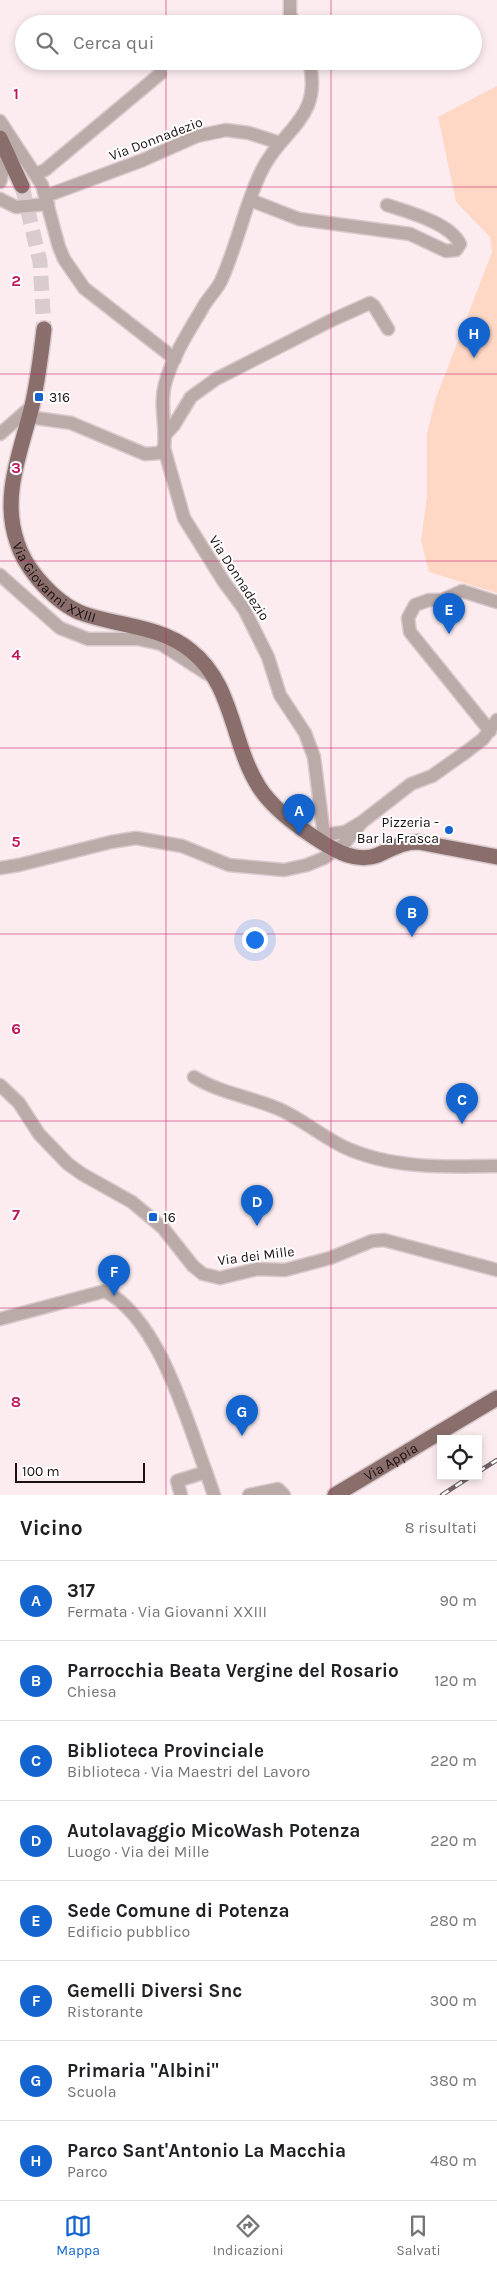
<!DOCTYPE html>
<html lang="it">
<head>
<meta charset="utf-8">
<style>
  body { margin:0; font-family:Karla,sans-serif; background:#f6f6f6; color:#202124 }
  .controls { position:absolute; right:15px; bottom:15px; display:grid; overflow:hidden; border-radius:0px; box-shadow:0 2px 8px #0003 }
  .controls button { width:45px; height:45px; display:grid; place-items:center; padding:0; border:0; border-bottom:1px solid #e0e0e0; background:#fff; color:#202124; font:25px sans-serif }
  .scale { position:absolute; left:15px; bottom:12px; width:130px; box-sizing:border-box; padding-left:5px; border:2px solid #1b0f12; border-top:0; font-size:14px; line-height:18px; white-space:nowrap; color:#1b0f12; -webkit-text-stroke:4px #fff; paint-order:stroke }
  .you { position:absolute; left:254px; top:939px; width:18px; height:18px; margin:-12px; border:4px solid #fff; border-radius:50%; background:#1a73e8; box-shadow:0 0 0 8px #1a73e833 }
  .badge { display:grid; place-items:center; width:32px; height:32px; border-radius:50%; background:#1364ce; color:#fff; font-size:16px; font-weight:700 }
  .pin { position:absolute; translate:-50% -41px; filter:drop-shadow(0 1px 2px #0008) }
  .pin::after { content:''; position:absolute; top:26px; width:18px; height:15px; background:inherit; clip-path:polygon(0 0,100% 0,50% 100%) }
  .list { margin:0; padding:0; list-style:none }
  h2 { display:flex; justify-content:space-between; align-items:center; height:65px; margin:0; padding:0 20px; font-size:21px }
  h2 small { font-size:16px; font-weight:400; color:#757577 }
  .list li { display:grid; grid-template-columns:32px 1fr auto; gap:15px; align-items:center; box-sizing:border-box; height:80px; padding:0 20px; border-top:1px solid #e0e0e0 }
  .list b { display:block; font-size:19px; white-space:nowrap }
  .list p { margin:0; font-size:16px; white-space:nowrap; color:#757577 }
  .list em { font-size:16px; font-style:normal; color:#757577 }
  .icon { flex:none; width:28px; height:28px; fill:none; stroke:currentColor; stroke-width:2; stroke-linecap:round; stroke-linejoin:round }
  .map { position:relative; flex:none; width:497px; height:1495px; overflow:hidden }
  .search { position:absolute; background:#fff; box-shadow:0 2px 8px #0003; left:15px; right:15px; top:15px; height:55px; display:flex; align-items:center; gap:12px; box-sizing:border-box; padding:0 18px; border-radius:28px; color:#757577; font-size:19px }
  .sheet { height:705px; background:#fff }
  nav { display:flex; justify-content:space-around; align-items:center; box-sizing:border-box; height:70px; border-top:1px solid #e0e0e0; background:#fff; font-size:14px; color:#757577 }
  nav a { display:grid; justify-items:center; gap:2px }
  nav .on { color:#1364ce }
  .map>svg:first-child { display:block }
  .green { fill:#ffd7c5 }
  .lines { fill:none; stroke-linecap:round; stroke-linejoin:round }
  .major-tunnel { stroke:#dacbcf; stroke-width:15; stroke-dasharray:15 8; stroke-linecap:butt }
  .minor-casing { stroke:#d8c9cc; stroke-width:15 }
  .major-casing { stroke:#d8c9cc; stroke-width:18 }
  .minor { stroke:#baaaa8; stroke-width:12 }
  .major { stroke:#8a6e6c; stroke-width:15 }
  .rail-casing { stroke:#6f6165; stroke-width:4.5 }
  .rail { stroke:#fff; stroke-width:2.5; stroke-dasharray:8; stroke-linecap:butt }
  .grid { fill:none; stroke:#c2185b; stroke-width:1; stroke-opacity:0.55 }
  .poi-dot { fill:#1364ce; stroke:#fff; stroke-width:2 }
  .labels { text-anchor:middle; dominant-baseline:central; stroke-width:4; stroke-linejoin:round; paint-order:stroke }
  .street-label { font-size:14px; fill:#1b0f12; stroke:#fff }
  .poi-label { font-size:14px; fill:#1b0f12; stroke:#fff; text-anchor:start }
  .grid-label { font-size:16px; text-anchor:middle; font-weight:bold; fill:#c2185b; stroke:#fff; stroke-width:4; stroke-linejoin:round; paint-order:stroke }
</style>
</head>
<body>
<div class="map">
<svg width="497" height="1495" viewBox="0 0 497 1495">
  <rect width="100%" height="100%" fill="#fcecf0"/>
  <path class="green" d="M497 86V593L429 572 421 541 427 496V433L436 398 492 252 490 237 456 202 438 117Z"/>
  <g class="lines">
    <path class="major-tunnel" d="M22 186 40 262 44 329"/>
    <g class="minor-casing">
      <g id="minor">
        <path d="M290 0V14L294 24"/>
        <path d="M0 121 42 185 59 247 64 259 84 288 175 359"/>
        <path d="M0 160 3 171 0 182"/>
        <path d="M36 174 45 170 160 74"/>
        <path d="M46 196 143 160 197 136 226 130 249 133 280 143"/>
        <path d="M0 199 16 207 48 204"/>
        <path d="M250 200 299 219 410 234 446 251 456 250 460 244C450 223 408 212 387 205"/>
        <path d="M29 417 71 423 145 454 159 453 164 448C167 427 159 405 165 384 172 358 188 332 202 309 207 299 216 291 221 281 237 246 244 208 260 174 280 129 324 120 309 61"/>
        <path d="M0 434 32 406"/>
        <path d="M165 435 174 425 191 397 216 379 330 321 370 303 374 306 388 329"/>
        <path d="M164 448 184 518 224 582 244 609 268 657 280 695 305 733 314 757 324 836"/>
        <path d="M0 575 60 628 88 639H138L161 644 212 677"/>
        <path d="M490 731 410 632 408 618 415 605 429 600H442L462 591 497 602"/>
        <path d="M316 836 345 832 362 822 411 784 432 776 466 752 483 739 497 720"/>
        <path d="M0 868 19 865 111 842 136 838 182 846 229 865 284 870 307 865 324 858 344 844 362 822"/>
        <path d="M194 1077C220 1093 251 1097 279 1109 302 1119 321 1136 344 1147 391 1169 446 1167 497 1166"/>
        <path d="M0 1085 19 1103 39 1134 68 1164 82 1174 132 1202 163 1228 193 1266 203 1274 220 1278 257 1269 285 1270 330 1258 372 1241 384 1240 497 1270"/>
        <path d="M0 1319 105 1291C159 1319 186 1418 206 1472L177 1481 181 1495"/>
        <path d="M206 1472 214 1495"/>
        <path d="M249 1495 278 1489 284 1495"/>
      </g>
    </g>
    <g class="major-casing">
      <g id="major">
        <path d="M0 138 22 186"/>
        <path id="s1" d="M44 329C41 355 38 380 32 406 21 451 1 496 17 542 21 556 29 568 38 579 50 593 66 608 84 614 119 626 160 626 190 650 234 684 231 743 259 787 273 809 298 827 320 841 337 852 358 863 378 855 392 849 402 842 418 842L497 857"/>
        <path id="s2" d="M335 1495 497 1398"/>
      </g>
    </g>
    <use href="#minor" class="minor"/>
    <use href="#major" class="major"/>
    <g class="rail-casing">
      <g id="rail">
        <path d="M478 1472 497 1460"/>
        <path d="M442 1495 471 1476"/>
      </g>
    </g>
    <use href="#rail" class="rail"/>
  </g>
  <path class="grid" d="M166 0V24M331 0V24M166 61V1495M331 61V1495M0 187H497M0 374H497M0 561H497M0 748H497M0 934H497M0 1121H497M0 1308H497"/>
  <g class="poi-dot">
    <rect x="34" y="392" width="10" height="10" rx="2.5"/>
    <circle cx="449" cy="830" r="5"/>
    <rect x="148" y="1212" width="10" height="10" rx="2.5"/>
  </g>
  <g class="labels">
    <g class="street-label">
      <text transform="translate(156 139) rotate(-21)">Via Donnadezio</text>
      <text stroke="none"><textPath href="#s1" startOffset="274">Via Giovanni XXIII</textPath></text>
      <text transform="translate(239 578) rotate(57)">Via Donnadezio</text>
      <text transform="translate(256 1256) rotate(-7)">Via dei Mille</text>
      <text stroke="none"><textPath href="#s2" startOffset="65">Via Appia</textPath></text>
    </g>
    <g class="poi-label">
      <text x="49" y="397">316</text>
      <text x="439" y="822" text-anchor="end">Pizzeria -<tspan x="439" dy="16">Bar la Frasca</tspan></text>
      <text x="163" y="1217">16</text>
    </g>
  </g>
  <g class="grid-label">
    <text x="16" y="99">1</text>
    <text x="16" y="286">2</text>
    <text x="16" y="473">3</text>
    <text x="16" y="660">4</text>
    <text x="16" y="847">5</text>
    <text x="16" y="1034">6</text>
    <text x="16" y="1220">7</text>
    <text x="16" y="1407">8</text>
  </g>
</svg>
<div class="controls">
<button><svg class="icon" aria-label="locate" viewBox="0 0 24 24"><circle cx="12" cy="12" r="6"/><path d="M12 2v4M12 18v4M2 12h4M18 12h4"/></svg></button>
</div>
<div class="scale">100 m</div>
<div class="you"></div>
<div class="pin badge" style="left:299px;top:835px">A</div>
<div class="pin badge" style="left:412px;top:937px">B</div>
<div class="pin badge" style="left:462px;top:1124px">C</div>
<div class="pin badge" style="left:257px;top:1226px">D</div>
<div class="pin badge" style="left:449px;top:634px">E</div>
<div class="pin badge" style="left:114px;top:1296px">F</div>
<div class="pin badge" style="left:242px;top:1436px">G</div>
<div class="pin badge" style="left:474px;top:358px">H</div>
<div class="search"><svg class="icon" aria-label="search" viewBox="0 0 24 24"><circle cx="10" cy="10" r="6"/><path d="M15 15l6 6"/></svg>Cerca qui</div>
</div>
<section class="sheet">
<h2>Vicino<small>8 risultati</small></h2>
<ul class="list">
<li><span class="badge">A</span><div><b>317</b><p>Fermata · Via Giovanni XXIII</p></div><em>90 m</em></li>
<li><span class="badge">B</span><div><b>Parrocchia Beata Vergine del Rosario</b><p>Chiesa</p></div><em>120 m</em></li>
<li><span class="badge">C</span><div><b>Biblioteca Provinciale</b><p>Biblioteca · Via Maestri del Lavoro</p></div><em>220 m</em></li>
<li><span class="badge">D</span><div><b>Autolavaggio MicoWash Potenza</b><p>Luogo · Via dei Mille</p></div><em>220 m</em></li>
<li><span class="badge">E</span><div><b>Sede Comune di Potenza</b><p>Edificio pubblico</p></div><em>280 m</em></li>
<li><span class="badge">F</span><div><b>Gemelli Diversi Snc</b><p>Ristorante</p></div><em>300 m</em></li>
<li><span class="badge">G</span><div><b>Primaria &quot;Albini&quot;</b><p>Scuola</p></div><em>380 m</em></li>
<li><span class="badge">H</span><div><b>Parco Sant'Antonio La Macchia</b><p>Parco</p></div><em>480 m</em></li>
</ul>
</section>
<nav>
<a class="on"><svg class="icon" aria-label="map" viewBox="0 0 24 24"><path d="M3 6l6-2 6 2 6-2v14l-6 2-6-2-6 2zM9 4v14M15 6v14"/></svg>Mappa</a>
<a><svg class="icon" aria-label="directions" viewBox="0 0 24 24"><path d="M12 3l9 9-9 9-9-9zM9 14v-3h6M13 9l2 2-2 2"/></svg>Indicazioni</a>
<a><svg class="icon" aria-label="saved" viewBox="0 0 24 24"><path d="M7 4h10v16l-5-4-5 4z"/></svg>Salvati</a>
</nav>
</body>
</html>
